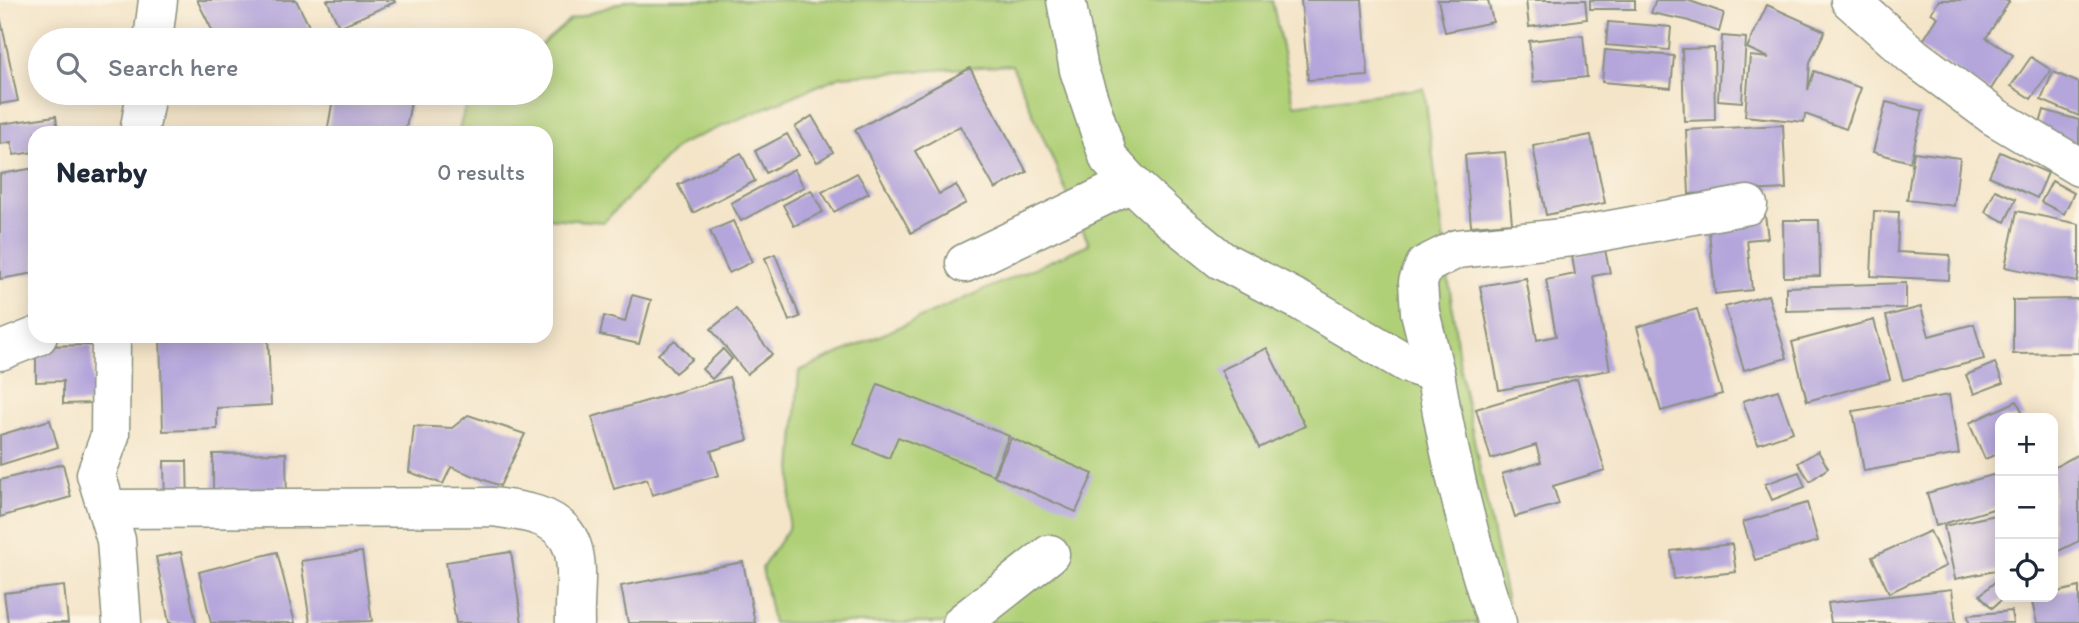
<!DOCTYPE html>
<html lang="en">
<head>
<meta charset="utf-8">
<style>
  body { margin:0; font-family:Itim,sans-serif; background:#f2f2f3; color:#1f2937 }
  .controls { position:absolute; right:21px; bottom:21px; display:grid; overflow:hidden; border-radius:14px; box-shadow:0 4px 18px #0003 }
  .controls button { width:63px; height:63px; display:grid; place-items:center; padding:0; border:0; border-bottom:2px solid #e0e1e3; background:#fff; color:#1f2937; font:35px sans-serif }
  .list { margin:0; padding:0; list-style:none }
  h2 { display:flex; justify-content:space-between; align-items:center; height:91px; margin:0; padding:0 28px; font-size:30px }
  h2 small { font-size:23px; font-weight:400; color:#747a83 }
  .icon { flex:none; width:38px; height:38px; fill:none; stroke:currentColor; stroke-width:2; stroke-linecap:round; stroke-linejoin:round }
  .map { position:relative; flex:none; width:2079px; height:623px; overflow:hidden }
  .search { position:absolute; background:#fff; box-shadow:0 4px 18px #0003; left:28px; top:28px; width:525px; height:77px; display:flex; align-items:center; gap:18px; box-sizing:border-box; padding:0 24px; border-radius:38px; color:#747a83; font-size:26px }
  .panel { position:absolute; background:#fff; box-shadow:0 4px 18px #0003; left:28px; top:126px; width:525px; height:217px; border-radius:21px }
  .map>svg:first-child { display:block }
  .green { fill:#b0d078; stroke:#688656; stroke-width:2 }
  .building { fill:#b4a5db }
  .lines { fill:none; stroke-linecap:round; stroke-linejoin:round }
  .street-casing { stroke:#8a917e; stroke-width:41 }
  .street { stroke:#fff; stroke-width:38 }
</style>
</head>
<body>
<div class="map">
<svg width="2079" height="623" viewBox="0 0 2079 623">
  <rect width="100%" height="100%" fill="#fcf5e5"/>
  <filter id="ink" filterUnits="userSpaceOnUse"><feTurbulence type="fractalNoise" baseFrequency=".0143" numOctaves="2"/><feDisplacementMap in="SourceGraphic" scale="14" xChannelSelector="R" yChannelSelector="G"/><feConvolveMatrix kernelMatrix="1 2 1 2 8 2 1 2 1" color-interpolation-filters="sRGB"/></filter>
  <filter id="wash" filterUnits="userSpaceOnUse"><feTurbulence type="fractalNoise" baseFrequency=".00686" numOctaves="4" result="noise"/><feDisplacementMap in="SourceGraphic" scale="28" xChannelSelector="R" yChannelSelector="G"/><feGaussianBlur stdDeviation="1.57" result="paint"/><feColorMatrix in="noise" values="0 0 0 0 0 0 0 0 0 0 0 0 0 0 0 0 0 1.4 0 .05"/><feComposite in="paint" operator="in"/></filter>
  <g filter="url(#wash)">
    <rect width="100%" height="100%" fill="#f4e5c9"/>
    <path class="green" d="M629 0H1272L1294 105 1424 88 1461 375 1511 623H773L762 568 788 529 799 371 1089 244 1012 65 841 76 680 144 604 222 546 218V133H458L465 108 483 93H541V45L570 20Z"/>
    <g id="blocks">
      <g class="building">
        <path d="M197 0H296L316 40H217Z"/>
        <path d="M327 0H394L395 2 339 27Z"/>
        <path d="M1301 0H1362L1368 76 1308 80Z"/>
        <path d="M1438 0H1488L1493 22 1445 32Z"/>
        <path d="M1526 0H1585L1587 19 1529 27Z"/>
        <rect x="1590" y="0" width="45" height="9"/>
        <path d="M1656 0H1687L1724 13 1719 32 1686 20 1651 13Z"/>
        <path d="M1939 0H2005L2009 2 1986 38 2013 55 1989 92 1919 47 1938 17 1931 13Z"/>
        <path d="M1767 5 1825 31 1810 62 1808 90 1814 71 1861 88 1846 129 1805 114 1804 122 1745 116 1750 56 1769 58 1747 48Z"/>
        <path d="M0 16 18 101 0 104Z"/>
        <path d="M1608 22 1671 27 1669 50 1606 45Z"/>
        <path d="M1583 35 1587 77 1533 82 1529 41Z"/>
        <path d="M1722 36 1746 38 1742 102 1718 100Z"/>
        <path d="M1714 48 1715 120 1684 121 1682 49Z"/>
        <path d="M1605 50 1674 56 1671 88 1602 82Z"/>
        <path d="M2031 57 2051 70 2031 99 2011 86Z"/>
        <path d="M970 68 1027 172 995 189 960 126 915 151 939 194 956 185 966 203 911 233 855 130Z"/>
        <path d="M2053 72 2079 83V116L2041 100Z"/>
        <path d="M334 93H361L411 102 405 133H327Z"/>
        <path d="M1886 102 1923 111 1910 162 1873 152Z"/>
        <path d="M2044 110 2079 120V146L2037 134Z"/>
        <path d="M56 116 58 133H35V152L14 155 11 142 0 144V124Z"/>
        <path d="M812 116 833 152 817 162 795 127Z"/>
        <path d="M1783 125 1786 189 1689 194 1686 130Z"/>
        <path d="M787 134 799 155 766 173 755 151Z"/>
        <path d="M1591 135 1605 203 1546 215 1533 146Z"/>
        <path d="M1505 152 1512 223 1471 226 1465 155Z"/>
        <path d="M1914 152 1960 158 1954 206 1907 200Z"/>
        <path d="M2000 152 2048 173 2037 198 1989 176Z"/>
        <path d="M741 153 755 181 693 213 678 185Z"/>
        <path d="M35 168V273L0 279V174Z"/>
        <path d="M794 169 804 187 741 221 731 203Z"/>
        <path d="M857 173 869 193 834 212 822 192Z"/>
        <path d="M2052 181 2074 193 2064 214 2041 202Z"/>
        <path d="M811 190 823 212 794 226 783 205Z"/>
        <path d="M1995 190 2016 199 2005 222 1985 212Z"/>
        <path d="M1874 211 1899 212 1897 252 1950 255 1949 280 1871 276Z"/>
        <path d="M2017 211 2079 224V270L2077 282 2005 267Z"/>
        <path d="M1765 215 1768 238 1747 240 1752 290 1715 294 1708 220Z"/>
        <path d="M1783 220H1819L1820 276 1784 277Z"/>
        <path d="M733 221 752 262 729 273 710 231Z"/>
        <path d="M1605 250 1610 273 1593 276 1610 370 1499 390 1480 286 1526 278 1537 340 1556 336 1546 280 1575 274 1572 256Z"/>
        <path d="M775 254 800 317 789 321 765 258Z"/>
        <path d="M1906 283V308L1786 311V287Z"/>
        <path d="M632 295 651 300 639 344 600 335 604 316 625 322Z"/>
        <path d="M1768 295 1787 358 1744 370 1725 307Z"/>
        <path d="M2079 299V353L2013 354V300Z"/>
        <path d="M1921 307 1929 336 1974 324 1984 359 1903 380 1886 316Z"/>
        <path d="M736 309 772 354 747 374 711 329Z"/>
        <path d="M1697 309 1722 394 1661 411 1637 327Z"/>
        <path d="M1874 320 1890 379 1807 401 1792 342Z"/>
        <path d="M268 336 271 405 217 408V429L163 431 160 337Z"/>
        <path d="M675 340 692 359 675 373 658 354Z"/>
        <path d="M92 345 93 403 63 404V381L36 382V346Z"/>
        <path d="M1267 348 1305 426 1259 448 1221 370Z"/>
        <path d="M723 349 732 359 712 379 702 369Z"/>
        <path d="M1995 363 2003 383 1974 394 1966 375Z"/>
        <path d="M729 377 748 440 711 451 719 475 652 495 647 479 614 489 592 417Z"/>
        <path d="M1577 379 1605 470 1553 486 1559 504 1515 517 1502 474 1541 462 1536 445 1491 459 1476 409Z"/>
        <path d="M878 384 1009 436 993 475 898 437 889 458 854 444Z"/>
        <path d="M1778 390 1793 432 1758 444 1743 401Z"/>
        <path d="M1949 395 1959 454 1864 471 1853 411Z"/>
        <path d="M2017 401 2025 418H2000V453L1985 459 1969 423Z"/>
        <path d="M468 415 525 434 500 486 451 467 443 484 409 472 414 426 452 428Z"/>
        <path d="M50 420 58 447 0 465V435Z"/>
        <path d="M1011 438 1093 474 1076 512 994 476Z"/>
        <path d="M1818 451 1828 468 1810 481 1798 463Z"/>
        <path d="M286 453 287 502 213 503V454Z"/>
        <path d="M2079 454V541L2053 554V468Z"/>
        <path d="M164 461H187L188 507H165Z"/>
        <path d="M63 464 71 497 0 517V480Z"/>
        <path d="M1799 472 1805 487 1772 500 1765 484Z"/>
        <path d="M2000 473V507L1936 526 1927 493Z"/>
        <path d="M1807 503 1818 541 1755 560 1743 522Z"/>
        <path d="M2000 514V570L1955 579 1944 526Z"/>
        <path d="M1930 531 1946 566 1889 593 1872 557Z"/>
        <path d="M1732 544 1736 572 1674 579 1671 551Z"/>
        <path d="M181 552 196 623H169L156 557Z"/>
        <path d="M277 552 295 623H211L199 572Z"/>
        <path d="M362 552 372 621 310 623 301 561Z"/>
        <path d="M511 552 522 623H456L446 562Z"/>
        <path d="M743 562 755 623H628L621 586Z"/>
        <path d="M1998 579 2000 582V597H2005L1992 608 1980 595Z"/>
        <path d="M64 586 68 623H8L4 593Z"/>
        <path d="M2079 587V623H2037L2031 598 2053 597V593Z"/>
        <path d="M1952 589 1956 623H1831L1828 603Z"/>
        <path d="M2011 611 2013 623H1969L1968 615Z"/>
      </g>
    </g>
  </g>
  <g filter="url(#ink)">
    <use href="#blocks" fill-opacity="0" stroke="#8a917e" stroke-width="2"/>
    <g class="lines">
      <g class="street-casing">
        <g id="street">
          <path d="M1066 0 1079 70 1109 159 1131 183 1168 217 1221 260 1302 302 1408 364 1435 373C1449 458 1469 541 1497 623"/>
          <path d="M1850 0 1914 57 1995 117 2079 167"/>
          <path d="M153 40 158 0"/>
          <path d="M139 133 146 93"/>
          <path d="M965 263 1131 183"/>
          <path d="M111 336 110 436 96 474 116 540 122 623"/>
          <path d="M0 351 38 336"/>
          <path d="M1435 373 1420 312 1418 282 1425 265 1457 249 1572 237 1748 205"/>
          <path d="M107 509 493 507C507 509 523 511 536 515 590 532 573 579 575 623"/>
          <path d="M962 623 1050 554"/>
        </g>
      </g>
      <use href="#street" class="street"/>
    </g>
  </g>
</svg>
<div class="controls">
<button>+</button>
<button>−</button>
<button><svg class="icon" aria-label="locate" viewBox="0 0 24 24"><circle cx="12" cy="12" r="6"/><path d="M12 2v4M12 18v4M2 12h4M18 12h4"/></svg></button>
</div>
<div class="search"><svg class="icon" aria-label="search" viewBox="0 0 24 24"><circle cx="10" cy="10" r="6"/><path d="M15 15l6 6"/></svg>Search here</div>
<section class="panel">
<h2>Nearby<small>0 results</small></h2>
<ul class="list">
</ul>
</section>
</div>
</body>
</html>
